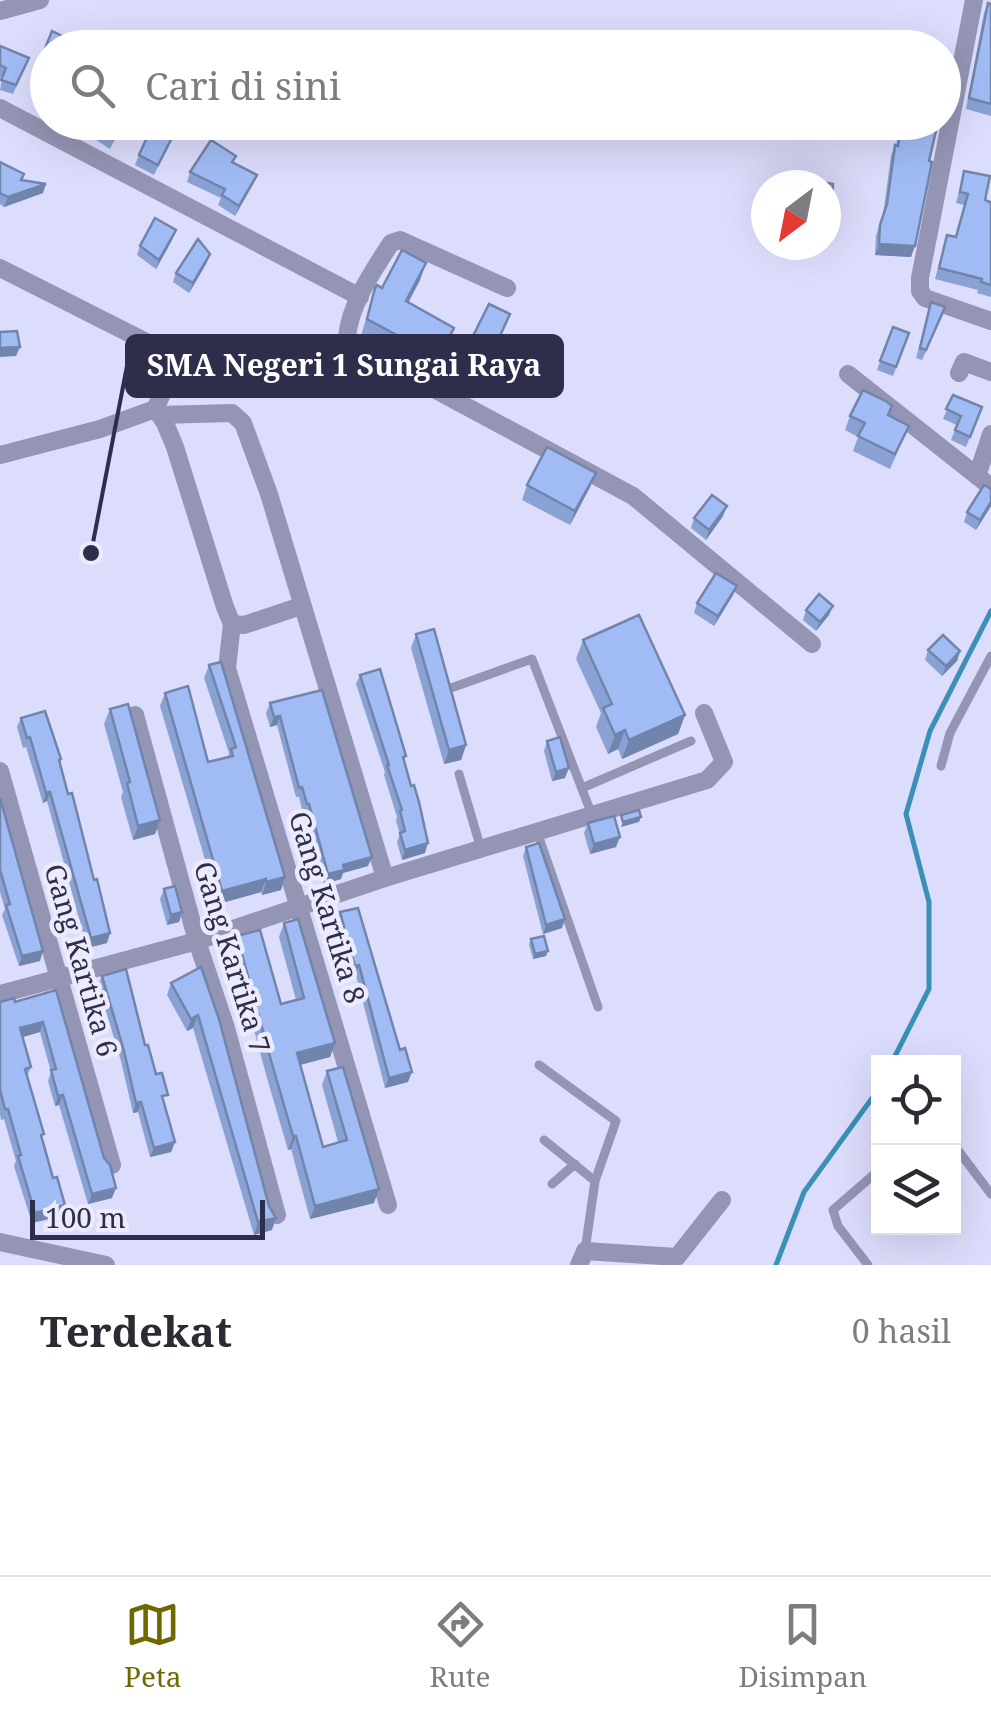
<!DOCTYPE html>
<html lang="id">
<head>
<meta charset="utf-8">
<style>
  body { margin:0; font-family:"Noto Serif",serif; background:#f2f2f3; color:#2b2b33 }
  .controls { position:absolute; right:30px; bottom:30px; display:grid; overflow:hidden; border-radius:0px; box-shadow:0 10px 40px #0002 }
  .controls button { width:90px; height:90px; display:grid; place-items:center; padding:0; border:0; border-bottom:2px solid #e1e1e2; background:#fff; color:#2b2b33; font:50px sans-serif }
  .compass { position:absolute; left:751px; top:170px; width:90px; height:90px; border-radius:50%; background:#fff; box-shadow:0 10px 40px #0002; rotate:212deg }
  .scale { position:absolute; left:30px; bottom:25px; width:235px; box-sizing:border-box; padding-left:10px; border:5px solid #2f2d4c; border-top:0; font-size:28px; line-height:35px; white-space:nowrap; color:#2f2d4c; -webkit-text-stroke:8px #ebebfc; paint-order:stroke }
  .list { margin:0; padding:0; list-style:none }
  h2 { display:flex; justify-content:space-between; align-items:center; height:130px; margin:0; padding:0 40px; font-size:42px }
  h2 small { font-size:32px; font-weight:400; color:#7c7c81 }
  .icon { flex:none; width:55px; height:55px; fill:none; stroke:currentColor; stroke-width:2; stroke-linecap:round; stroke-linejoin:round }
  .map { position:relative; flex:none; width:991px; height:1265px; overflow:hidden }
  .search { position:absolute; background:#fff; box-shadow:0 10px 40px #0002; left:30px; right:30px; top:30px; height:110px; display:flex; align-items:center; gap:25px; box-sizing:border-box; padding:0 35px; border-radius:55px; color:#7c7c81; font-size:38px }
  .sheet { height:310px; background:#fff }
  nav { display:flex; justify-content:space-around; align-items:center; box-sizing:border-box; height:140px; border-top:2px solid #e1e1e2; background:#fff; font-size:28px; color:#7c7c81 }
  nav a { display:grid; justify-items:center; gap:5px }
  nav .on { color:#6f6800 }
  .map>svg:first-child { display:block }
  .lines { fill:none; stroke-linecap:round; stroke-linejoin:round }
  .stream { stroke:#3a90b6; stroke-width:5 }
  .lane { stroke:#9494b5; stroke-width:9 }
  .street { stroke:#9494b5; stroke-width:18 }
  .wall { fill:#8aa2d3 }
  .shaded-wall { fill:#7184ac }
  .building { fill:#a1bcf5; stroke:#7184ac; stroke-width:2.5 }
  .labels { text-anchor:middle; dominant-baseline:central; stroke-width:9; stroke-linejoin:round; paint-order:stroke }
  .street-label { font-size:28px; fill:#2f2d4c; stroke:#ebebfc }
  .leader { fill:none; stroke:#2f2d4c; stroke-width:4 }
  .callout-dot { fill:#2f2d4c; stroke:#ebebfc; stroke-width:4 }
  .callout { fill:#2f2d4c; stroke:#2f2d4c; stroke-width:4 }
  .callout-label { font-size:30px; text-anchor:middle; font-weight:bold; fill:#fff }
</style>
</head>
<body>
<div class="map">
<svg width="991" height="1265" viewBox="0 0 991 1265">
  <rect width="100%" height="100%" fill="#dcdcfc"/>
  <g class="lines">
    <g class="stream">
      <path d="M892 1062 929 989V902L906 814 930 731 991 611"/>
      <path d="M776 1265 804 1192 878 1090"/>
    </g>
    <g class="lane">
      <path d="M451 688 532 659 592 815"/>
      <path d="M941 766 950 733 991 656"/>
      <path d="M459 774 481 849"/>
      <path d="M582 788 691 741"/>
      <path d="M537 832 598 1007"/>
      <path d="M539 1065 616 1121 595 1181 585 1251"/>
      <path d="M544 1140 595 1181"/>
      <path d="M954 1145 991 1194"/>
      <path d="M552 1184 575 1164"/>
      <path d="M868 1265 838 1226 833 1210 878 1171"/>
    </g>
    <g class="street">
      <path d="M974 0 920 278V291L925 298 991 321"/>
      <path d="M0 11 40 0"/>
      <path d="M0 108 360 297"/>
      <path d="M0 268 174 356 176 364 155 409 100 429 0 455"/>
      <path d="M507 288 400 240 391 243C373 271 350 304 347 337L352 345 633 496 812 644"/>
      <path d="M959 373 964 362 991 372"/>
      <path d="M848 374 991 487"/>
      <path d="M156 410 165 423 175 447 225 607 232 624 244 625 301 606"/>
      <path d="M977 476 991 434"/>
      <path d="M232 624 227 668 388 1205"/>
      <path d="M135 715 197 941 226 1028 277 1215"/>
      <path d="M0 771 112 1165"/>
      <path d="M385 878 707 780 724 762 704 713"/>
      <path d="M0 994 197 941 385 878 269 494 243 423 232 413 160 415"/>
      <path d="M0 1242 106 1265"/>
      <path d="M579 1265 585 1251 677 1257 722 1200"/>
    </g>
  </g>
  <g class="wall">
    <path d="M988 3 991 4V116L966 109 984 13Z"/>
    <path d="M52 31 48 48V76L37 70Z"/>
    <path d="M0 46 29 58 13 94 0 90 2 78 0 77Z"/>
    <path d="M61 122H124L110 149 93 138 95 133 66 128Z"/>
    <path d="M900 122H938L929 161 911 257 875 255 876 235 883 215 891 156 895 145 896 146Z"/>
    <path d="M179 124 154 175 135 165 139 155Z"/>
    <path d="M0 162 22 180 43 193 4 207 0 204Z"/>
    <path d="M234 163 257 175 253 184 235 216 218 205 221 198 187 182 190 172Z"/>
    <path d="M964 171 985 200 991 205V297L977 293 978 290 935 279 947 235 955 237 964 205 956 203Z"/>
    <path d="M176 230 172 240 156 269 137 255 140 246Z"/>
    <path d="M210 254 206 264 189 293 173 282 176 273Z"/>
    <path d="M420 280 408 303 448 345 432 374 361 336 375 288Z"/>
    <path d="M931 302 942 317 922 360 916 358Z"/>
    <path d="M510 314 488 362 466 351 470 342Z"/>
    <path d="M893 327 909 333 893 376 877 370Z"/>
    <path d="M953 395 982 407 966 447 951 440 957 425 943 419Z"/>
    <path d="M892 406 889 415 909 426 890 469 853 451 858 437 845 430 850 416Z"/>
    <path d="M596 473 590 487 570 525 522 500 527 485Z"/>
    <path d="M991 489V506L976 530 964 522 967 512Z"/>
    <path d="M723 516 706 540 691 528 694 518Z"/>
    <path d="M737 586 733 595 714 626 694 613 697 603Z"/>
    <path d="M806 610 829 615 816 631 803 620Z"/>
    <path d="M416 634 466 745 461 760 444 764 411 648Z"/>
    <path d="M583 640 685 715 678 734 622 759 618 749 608 754 596 727 601 713 576 659Z"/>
    <path d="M928 650 960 651 957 661 942 676 925 660Z"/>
    <path d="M209 665 285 877 281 890 262 895 261 892 218 904 160 706 165 693 208 762 228 757 229 753 204 678Z"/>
    <path d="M360 675 406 756 404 761 425 853 402 860 397 842 400 834 396 821 397 817 384 775 385 772 356 684Z"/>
    <path d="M322 690 368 866 343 873 341 879 324 884 305 813 303 814 299 797H296L277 725 270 727 266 713 270 703Z"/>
    <path d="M110 709 160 820 155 834 133 840 121 797 123 792 104 724Z"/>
    <path d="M21 718 61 759 60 763 110 933 107 943 87 948 47 801 43 803 26 747 23 748 17 727Z"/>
    <path d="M547 741 565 778 552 781 544 751Z"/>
    <path d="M0 798 40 961 19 966 2 915 5 909 0 892Z"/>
    <path d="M588 823 616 847 590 854 584 833Z"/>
    <path d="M526 847 562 928 543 934 523 856Z"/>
    <path d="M164 889 182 912 179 922 167 925 160 899Z"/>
    <path d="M340 912 408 1082 385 1088 356 975 352 976 337 922Z"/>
    <path d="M284 923 335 1043 330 1057 300 1065 323 1147 338 1142 322 1085 327 1071 374 1203 310 1219 291 1149 288 1150 267 1078 232 949 237 936 281 1004 296 1000 279 937Z"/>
    <path d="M531 939 546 956 533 959 529 944Z"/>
    <path d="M201 967 272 1230 254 1235 193 1028 187 1031 167 995 171 983Z"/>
    <path d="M102 976 145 1045 175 1142 171 1152 150 1157 138 1112 133 1113 121 1061 98 985Z"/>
    <path d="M56 990 112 1198 88 1204 59 1105 55 1106 48 1081 51 1072 40 1032 23 1037 31 1067 27 1076 61 1216 32 1223 14 1166 16 1161 4 1119 1 1120 0 1114V1002H15Z"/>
  </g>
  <g class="shaded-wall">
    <path d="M257 175 253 184 235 216 239 206Z"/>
    <path d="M46 184 43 193 4 207 8 197Z"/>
    <path d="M176 230 172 240 156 269 159 260Z"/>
    <path d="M879 244 915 246 911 257 875 255Z"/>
    <path d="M210 254 206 264 189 293 193 283Z"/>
    <path d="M426 263 420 280 400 318 406 301Z"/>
    <path d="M454 328 448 345 432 374 438 357Z"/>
    <path d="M20 347 16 356 0 357V348Z"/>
    <path d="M596 473 590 487 570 525 575 511Z"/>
    <path d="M991 502V506L976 530 980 520Z"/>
    <path d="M727 506 723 516 706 540 709 530Z"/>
    <path d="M737 586 733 595 714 626 718 616Z"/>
    <path d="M833 606 829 615 816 631 820 622Z"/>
    <path d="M960 651 957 661 942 676 946 666Z"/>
    <path d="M685 715 678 734 622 759 629 740Z"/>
    <path d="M280 716 277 725 270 727 274 717Z"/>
    <path d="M625 730 618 749 608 754 615 735Z"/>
    <path d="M466 745 461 760 444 764 449 750Z"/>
    <path d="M569 768 565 778 552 781 556 772Z"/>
    <path d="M50 792 47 801 43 803 46 793Z"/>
    <path d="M641 817 639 822 621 827 623 822Z"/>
    <path d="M160 820 155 834 133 840 138 826Z"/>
    <path d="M620 837 616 847 590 854 594 844Z"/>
    <path d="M428 843 425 853 402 860 405 850Z"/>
    <path d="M372 857 368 866 343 873 341 879 324 884 328 874 343 865Z"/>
    <path d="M285 877 281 890 262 895 266 882Z"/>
    <path d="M266 879 261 892 218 904 222 891Z"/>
    <path d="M182 912 179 922 167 925 171 915Z"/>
    <path d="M565 919 562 928 543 934 546 925Z"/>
    <path d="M110 933 107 943 87 948 91 938Z"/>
    <path d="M43 951 40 961 19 966 22 956Z"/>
    <path d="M548 951 546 956 533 959 535 954Z"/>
    <path d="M359 965 356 975 352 976 355 966Z"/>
    <path d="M198 1015 193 1028 187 1031 191 1019Z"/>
    <path d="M43 1022 40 1032 16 1039 20 1028Z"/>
    <path d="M335 1043 330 1057 292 1067 297 1053Z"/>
    <path d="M412 1072 408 1082 385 1088 389 1078Z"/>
    <path d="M63 1095 59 1105 55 1106 58 1096Z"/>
    <path d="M141 1102 138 1112 133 1113 136 1103Z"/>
    <path d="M293 1136H296L291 1149 288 1150Z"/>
    <path d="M175 1142 171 1152 150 1157 154 1148Z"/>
    <path d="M116 1188 112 1198 88 1204 92 1194Z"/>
    <path d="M379 1189 374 1203 310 1219 315 1206Z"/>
    <path d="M65 1205 61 1216 32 1223 35 1213Z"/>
    <path d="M276 1218 272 1230 254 1235 258 1222Z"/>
  </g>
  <g class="building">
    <path d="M988 3 991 4V104L969 98Z"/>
    <path d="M52 31 68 39 65 48H48V64L40 61Z"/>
    <path d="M0 46 29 58 16 85 1 80 6 68 0 65Z"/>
    <path d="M944 68 950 70 946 88 944 87Z"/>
    <path d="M92 122H123L113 139 97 129 99 124Z"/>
    <path d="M154 122H176L179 124 158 165 139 155Z"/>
    <path d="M902 122H938L929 161 932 162 915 246 879 244 880 225 887 204 895 145 898 146Z"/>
    <path d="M211 140 236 156 232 162 257 175 239 206 222 195 225 189 190 172Z"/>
    <path d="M0 162 24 174 21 180 46 184 8 197 0 193Z"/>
    <path d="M964 171 990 176 985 200 990 202 991 205V285L981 282 982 279 939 268 947 235 956 237 968 194 960 192Z"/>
    <path d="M807 179 833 184 831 220H826V185H807Z"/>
    <path d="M155 218 176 230 159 260 140 246Z"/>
    <path d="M198 239 210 254 193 283 176 273Z"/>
    <path d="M402 250 426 263 406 301 454 328 438 357 367 319 375 288 377 285 382 288Z"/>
    <path d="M931 302 945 307 926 350 920 348Z"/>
    <path d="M489 304 510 314 492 353 470 342Z"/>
    <path d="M893 327 909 333 896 367 880 361Z"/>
    <path d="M17 331 20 347 0 348V332Z"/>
    <path d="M863 390 886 401 892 406 888 415 909 426 895 454 858 436 865 423 850 416Z"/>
    <path d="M953 395 982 407 970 437 955 430 961 416 946 409Z"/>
    <path d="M547 447 596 473 575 511 527 485Z"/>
    <path d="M984 485 991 489V502L980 520 967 512Z"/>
    <path d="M712 495 727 506 709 530 694 518Z"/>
    <path d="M716 573 737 586 718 616 697 603Z"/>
    <path d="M819 594 833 606 820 622 806 610Z"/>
    <path d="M639 615 685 715 629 740 625 730 615 735 603 708 612 704 583 640Z"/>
    <path d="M434 629 466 745 449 750 416 634Z"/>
    <path d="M943 635 960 651 946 666 928 650Z"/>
    <path d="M221 662 285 877 266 882V879L222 891 165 693 188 686 208 762 233 756 231 749 236 747 209 665Z"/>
    <path d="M380 669 406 756 403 757 411 786 414 785 419 802 428 843 405 850 400 833 405 831 400 811 402 810 387 765H389L360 675Z"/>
    <path d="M322 690 372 857 343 865 344 870 328 874 309 804H307L302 787 299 788 280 716 274 717 270 703Z"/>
    <path d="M128 704 160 820 138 826 127 783 130 782 110 709Z"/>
    <path d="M45 711 61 759 59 760 68 794 72 793 94 880 97 879 110 933 91 938 50 792 46 793 30 737 27 738 21 718Z"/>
    <path d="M560 737 569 768 556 772 547 741Z"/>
    <path d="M0 798 43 951 22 956 6 905 10 904 0 870Z"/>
    <path d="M639 810 641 817 623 822 621 815Z"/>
    <path d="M614 816 620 837 594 844 588 823Z"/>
    <path d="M539 843 565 919 546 925 526 847Z"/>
    <path d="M175 886 182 912 171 915 164 889Z"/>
    <path d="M358 908 400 1050 405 1048 412 1072 389 1078 359 965 355 966 340 912Z"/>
    <path d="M298 919 335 1043 297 1053 323 1147 347 1140 327 1071 343 1067 379 1189 315 1206 296 1136H293L272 1064 237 936 260 930 281 1004 304 998 284 923Z"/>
    <path d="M544 936 548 951 535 954 531 939Z"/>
    <path d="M201 967 219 1019 269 1206 276 1218 258 1222 198 1015 191 1019 171 983Z"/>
    <path d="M126 969 145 1045H148L156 1074 162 1073 168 1095 162 1096 175 1142 154 1148 141 1102 136 1103 124 1051 102 976Z"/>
    <path d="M56 990 104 1158 110 1165 116 1188 92 1194 63 1095 58 1096 51 1070 56 1069 43 1022 20 1028 31 1067 25 1069 44 1134 41 1135 53 1178 57 1177 65 1205 35 1213 18 1156 21 1155 8 1109H5L0 1090V1002L14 998 15 1002Z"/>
  </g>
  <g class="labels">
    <g class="street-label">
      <text transform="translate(328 907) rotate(73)">Gang Kartika 8</text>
      <text transform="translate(233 957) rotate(73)">Gang Kartika 7</text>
      <text transform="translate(82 960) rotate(74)">Gang Kartika 6</text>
    </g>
  </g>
  <path class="leader" d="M91 553L127 366"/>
  <circle class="callout-dot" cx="91" cy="553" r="10"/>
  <rect class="callout" x="127" y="336" width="435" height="60" rx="10"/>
  <g class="callout-label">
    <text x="344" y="376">SMA Negeri 1 Sungai Raya</text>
  </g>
</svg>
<div class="controls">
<button><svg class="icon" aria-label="locate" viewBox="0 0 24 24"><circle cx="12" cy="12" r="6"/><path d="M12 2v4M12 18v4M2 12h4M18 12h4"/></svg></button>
<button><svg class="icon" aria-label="layers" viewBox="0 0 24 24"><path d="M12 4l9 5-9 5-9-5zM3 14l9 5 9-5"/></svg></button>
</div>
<svg class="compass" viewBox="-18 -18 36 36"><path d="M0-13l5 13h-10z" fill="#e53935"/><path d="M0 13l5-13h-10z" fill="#7c7c81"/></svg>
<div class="scale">100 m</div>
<div class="search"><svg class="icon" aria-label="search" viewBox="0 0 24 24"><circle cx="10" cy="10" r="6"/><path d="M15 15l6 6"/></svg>Cari di sini</div>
</div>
<section class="sheet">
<h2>Terdekat<small>0 hasil</small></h2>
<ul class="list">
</ul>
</section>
<nav>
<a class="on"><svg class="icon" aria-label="map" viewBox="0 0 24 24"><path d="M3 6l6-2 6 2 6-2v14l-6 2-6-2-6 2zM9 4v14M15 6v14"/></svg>Peta</a>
<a><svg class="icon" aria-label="directions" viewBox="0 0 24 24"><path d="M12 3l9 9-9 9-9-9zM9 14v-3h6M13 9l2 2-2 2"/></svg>Rute</a>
<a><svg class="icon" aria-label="saved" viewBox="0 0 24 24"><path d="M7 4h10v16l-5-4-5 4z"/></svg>Disimpan</a>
</nav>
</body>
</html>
